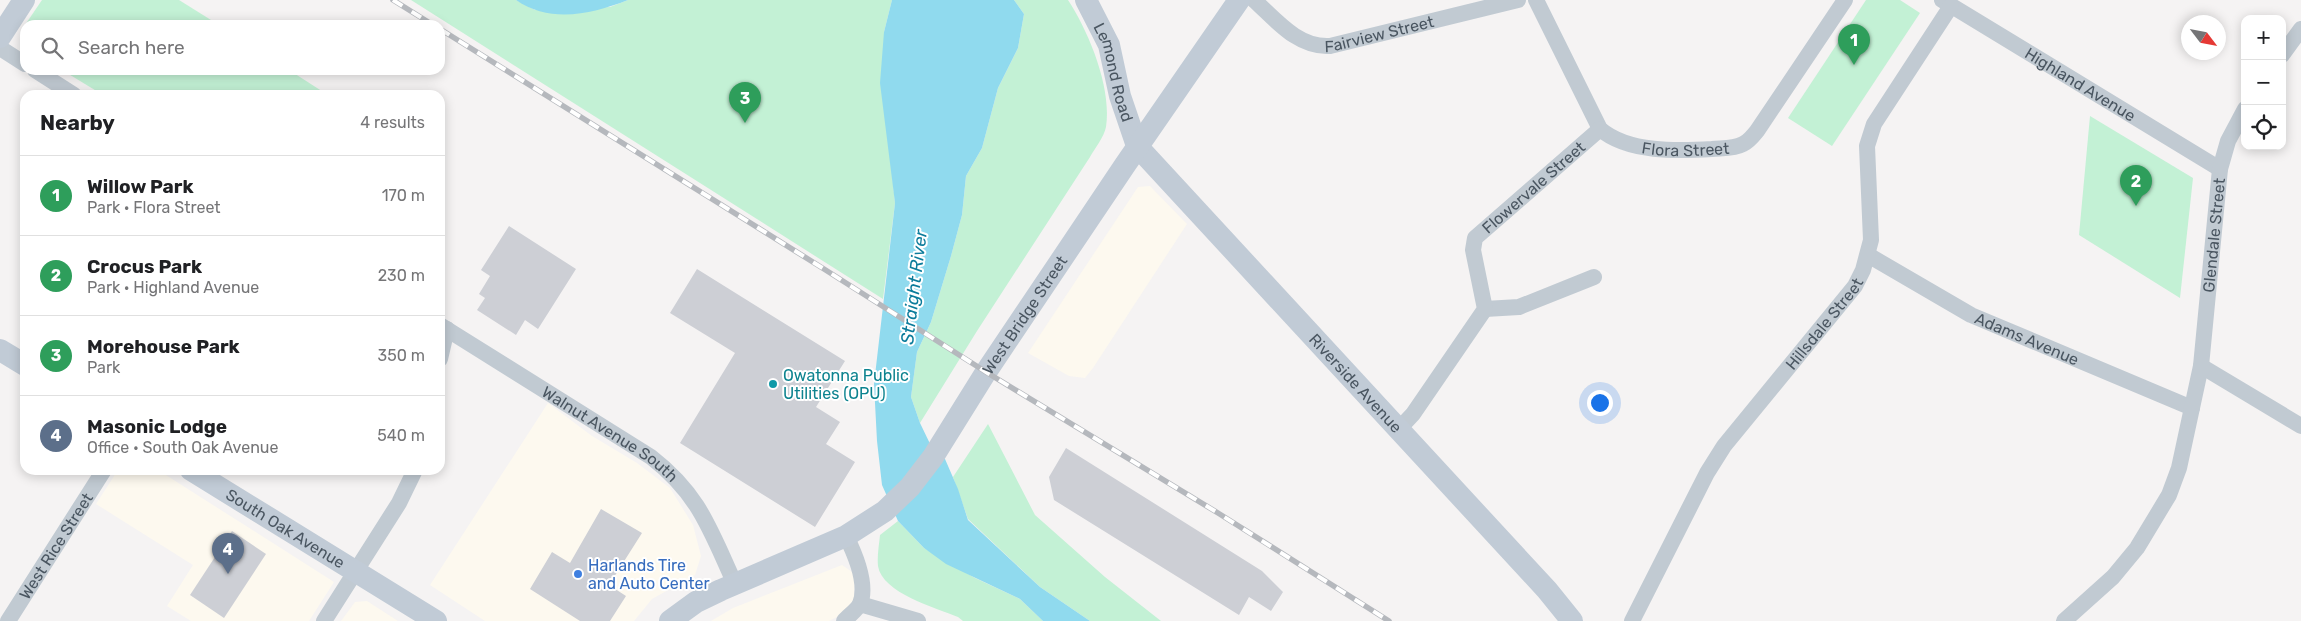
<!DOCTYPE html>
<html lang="en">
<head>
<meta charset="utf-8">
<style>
  body { margin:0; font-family:Rubik,sans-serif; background:#f2f2f2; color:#202124 }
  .controls { position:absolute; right:15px; top:15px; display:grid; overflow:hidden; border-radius:10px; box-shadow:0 2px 12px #0003 }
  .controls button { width:45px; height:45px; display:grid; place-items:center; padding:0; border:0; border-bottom:1px solid #e0e0e0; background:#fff; color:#202124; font:25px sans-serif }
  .compass { position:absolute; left:2181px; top:15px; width:45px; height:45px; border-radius:50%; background:#fff; box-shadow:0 2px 12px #0003; rotate:122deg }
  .you { position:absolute; left:1599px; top:402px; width:18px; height:18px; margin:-12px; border:4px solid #fff; border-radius:50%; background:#1a73e8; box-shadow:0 0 0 8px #1a73e833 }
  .badge { display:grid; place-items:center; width:32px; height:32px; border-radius:50%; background:#7c3aed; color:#fff; font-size:16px; font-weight:700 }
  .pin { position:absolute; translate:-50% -41px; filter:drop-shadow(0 1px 2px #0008) }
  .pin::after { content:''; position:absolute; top:26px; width:18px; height:15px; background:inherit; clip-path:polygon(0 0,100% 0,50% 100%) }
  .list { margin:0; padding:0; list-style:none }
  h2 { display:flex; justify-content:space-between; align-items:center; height:65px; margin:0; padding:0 20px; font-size:21px }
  h2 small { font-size:16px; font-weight:400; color:#757577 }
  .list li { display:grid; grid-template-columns:32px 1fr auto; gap:15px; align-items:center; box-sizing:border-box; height:80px; padding:0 20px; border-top:1px solid #e0e0e0 }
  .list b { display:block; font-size:19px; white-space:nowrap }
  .list p { margin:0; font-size:16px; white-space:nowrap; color:#757577 }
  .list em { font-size:16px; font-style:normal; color:#757577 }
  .icon { flex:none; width:28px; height:28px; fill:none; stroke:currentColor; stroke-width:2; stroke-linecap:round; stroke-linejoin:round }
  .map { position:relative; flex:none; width:2301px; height:621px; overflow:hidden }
  .search { position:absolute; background:#fff; box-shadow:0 2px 12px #0003; left:20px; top:20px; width:425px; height:55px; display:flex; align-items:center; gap:12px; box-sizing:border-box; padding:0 18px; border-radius:15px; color:#757577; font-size:19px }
  .panel { position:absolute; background:#fff; box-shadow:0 2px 12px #0003; left:20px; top:90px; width:425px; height:385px; border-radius:15px }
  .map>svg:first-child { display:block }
  .commercial { fill:#fdf9ef }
  .green { fill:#c3f1d5 }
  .water { fill:#90daee }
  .building { fill:#cdcfd5 }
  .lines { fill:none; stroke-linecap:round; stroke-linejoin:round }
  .street { stroke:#c1cad2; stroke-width:16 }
  .secondary { stroke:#c1cbd6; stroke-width:22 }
  .rail-casing { stroke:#b5b8bd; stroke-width:5.5 }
  .rail { stroke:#fff; stroke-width:4; stroke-dasharray:11; stroke-linecap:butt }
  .culture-dot { fill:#0f9aa8; stroke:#fff; stroke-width:2 }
  .shop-dot { fill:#3f7fe0; stroke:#fff; stroke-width:2 }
  .labels { text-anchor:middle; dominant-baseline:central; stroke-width:4; stroke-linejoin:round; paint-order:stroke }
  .street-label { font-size:16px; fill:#4a5661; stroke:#fff }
  .culture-label { font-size:16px; fill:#0d838f; stroke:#fff; text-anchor:start }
  .shop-label { font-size:16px; fill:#366cbe; stroke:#fff; text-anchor:start }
  .water-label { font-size:18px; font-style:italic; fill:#0c7c9b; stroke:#fff }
</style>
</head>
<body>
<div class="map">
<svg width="2301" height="621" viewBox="0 0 2301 621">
  <rect width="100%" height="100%" fill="#f5f3f3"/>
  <g class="commercial">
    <path d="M1150 186 1187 224 1093 368 1085 378 1069 376 1028 353 1138 187Z"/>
    <path d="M548 403 592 436 637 463 670 488 693 525 701 556 695 575 652 599 634 621H485L430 585Z"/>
    <path d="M118 470H158L334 582 309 621H191L167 606 193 565 96 504Z"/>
    <path d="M842 565 855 574 854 599 841 615 829 621H711L733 608Z"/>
    <path d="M367 601 398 621H341L355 602Z"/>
  </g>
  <g class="green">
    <path d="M42 0H179L219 25H25Z"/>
    <path d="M411 0H516L535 10 610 7 628 0H892L884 32 891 163 895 203 883 299Z"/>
    <path d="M1014 0H1068C1089 32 1112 88 1106 127 1104 137 1095 148 1090 157L977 331 920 423 911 397 917 352 931 322 951 256 962 215 966 176 982 148 998 88 1018 48 1024 14Z"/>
    <path d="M1866 0H1900L1920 13 1832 146 1788 118Z"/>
    <path d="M62 70H289L328 95H103Z"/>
    <path d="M2090 116 2193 178 2180 298 2079 235Z"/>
    <path d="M988 424 1035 515 1105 577 1161 621H1090L1040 587 968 519 953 477Z"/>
    <path d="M898 521 924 548 975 578 1020 599 1043 621H963L958 617C936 608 882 593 878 566 877 556 879 545 880 535Z"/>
  </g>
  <g class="water">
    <path d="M516 0H628C592 14 551 24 516 0Z"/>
    <path d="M892 0H1014L1024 14 1018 48 998 88 982 148 966 176 962 215 951 256 931 322 917 352 911 397 920 423 933 450 945 459 958 489 968 520 1040 587 1090 621H1043L1020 599 946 564 924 548 898 521 882 485 877 441 874 384 895 203 880 83 884 32Z"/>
  </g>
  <g class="building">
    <path d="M509 226 576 269 538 329 525 320 516 335 477 310 485 298 479 294 490 276 481 270Z"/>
    <path d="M697 269 845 361 816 407 840 422 826 444 855 462 815 527 680 443 735 353 670 313Z"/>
    <path d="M1066 448 1262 571 1283 592 1271 611 1249 597 1239 615 1054 500 1049 477Z"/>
    <path d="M601 509 642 533 609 585 626 596 610 621H580L530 589 552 552 570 563Z"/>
    <path d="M232 531 266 554 224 618 190 595Z"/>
  </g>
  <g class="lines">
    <g class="street">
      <path id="s1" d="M1254 0C1276 20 1298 48 1330 46L1518 0"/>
      <path id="s2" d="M1536 0 1600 129C1628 153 1678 151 1712 149 1722 148 1734 149 1743 144 1748 142 1753 136 1757 131L1845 0"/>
      <path id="s3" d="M1942 0 2220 169"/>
      <path d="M0 48 25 64"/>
      <path d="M2282 55 2301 29"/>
      <path d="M35 70 74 95"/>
      <path id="s4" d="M1868 255 1971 315 2192 408"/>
      <path d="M1485 309 1519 307 1594 277"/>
      <path id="s5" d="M440 325 651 457C700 495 710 530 735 584"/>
      <path d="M440 359 447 329"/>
      <path d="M2201 366 2301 426"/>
      <path id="s6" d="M1398 430 1413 414 1485 309 1473 250 1475 238 1600 129"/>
      <path d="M860 604 918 621"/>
      <path id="s7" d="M8 621 104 470"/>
      <path d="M324 621 399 503 415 470"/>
      <path d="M844 621C848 616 857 610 860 604 868 584 855 554 846 536"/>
      <path id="s8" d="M1632 621 1707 473 1724 446 1855 286 1863 270 1871 240 1867 146 1874 124 1951 6"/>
      <path id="s9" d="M2064 621 2113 577 2137 548 2169 495 2179 468 2201 366 2220 169 2228 141 2245 109"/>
    </g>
    <g class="secondary">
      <path id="s10" d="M1086 0 1109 45 1120 96 1137 146 1547 590 1572 621"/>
      <path d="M0 37 24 0"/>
      <path d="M0 350 25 365"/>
      <path id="s11" d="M191 470 436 621"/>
      <path id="s12" d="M670 621 696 602 721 590 846 536 885 511 910 487 933 457 986 372 1125 165 1239 0"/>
    </g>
    <g class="rail-casing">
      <g id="rail">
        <path d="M393 0 433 25"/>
        <path d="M440 29 824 269 986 372 1218 513 1389 621"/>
      </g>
    </g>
    <use href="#rail" class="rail"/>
  </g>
  <circle class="culture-dot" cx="773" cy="384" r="5"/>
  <circle class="shop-dot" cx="578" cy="574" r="5"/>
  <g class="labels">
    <g class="street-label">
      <text stroke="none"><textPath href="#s1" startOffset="142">Fairview Street</textPath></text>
      <text stroke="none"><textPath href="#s10" startOffset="78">Lemond Road</textPath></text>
      <text stroke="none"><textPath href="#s3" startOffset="162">Highland Avenue</textPath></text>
      <text stroke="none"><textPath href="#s2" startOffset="234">Flora Street</textPath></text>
      <text stroke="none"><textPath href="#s6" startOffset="299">Flowervale Street</textPath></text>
      <text stroke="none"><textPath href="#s9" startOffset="430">Glendale Street</textPath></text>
      <text stroke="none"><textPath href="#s12" startOffset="484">West Bridge Street</textPath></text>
      <text stroke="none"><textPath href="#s8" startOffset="356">Hillsdale Street</textPath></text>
      <text stroke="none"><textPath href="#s4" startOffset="180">Adams Avenue</textPath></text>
      <text stroke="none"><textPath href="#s10" startOffset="478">Riverside Avenue</textPath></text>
      <text stroke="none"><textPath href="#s5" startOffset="202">Walnut Avenue South</textPath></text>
      <text stroke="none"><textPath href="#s11" startOffset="111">South Oak Avenue</textPath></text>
      <text stroke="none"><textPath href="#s7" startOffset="89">West Rice Street</textPath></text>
    </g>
    <g class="culture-label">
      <text x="783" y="375">Owatonna Public<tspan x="783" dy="18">Utilities (OPU)</tspan></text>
    </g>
    <g class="shop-label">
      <text x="588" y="565">Harlands Tire<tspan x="588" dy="18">and Auto Center</tspan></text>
    </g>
    <g class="water-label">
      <text transform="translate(914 287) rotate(-83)">Straight River</text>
    </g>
  </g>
</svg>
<div class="controls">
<button>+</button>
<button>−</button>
<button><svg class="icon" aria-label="locate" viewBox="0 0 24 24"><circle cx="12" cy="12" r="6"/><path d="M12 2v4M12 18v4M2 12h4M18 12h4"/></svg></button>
</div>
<svg class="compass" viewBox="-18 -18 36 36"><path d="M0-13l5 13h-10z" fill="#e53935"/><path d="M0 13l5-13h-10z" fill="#757577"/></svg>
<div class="you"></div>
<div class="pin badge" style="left:1854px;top:65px;background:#2e9e5b">1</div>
<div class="pin badge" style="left:2136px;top:206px;background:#2e9e5b">2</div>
<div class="pin badge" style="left:745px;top:123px;background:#2e9e5b">3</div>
<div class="pin badge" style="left:228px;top:574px;background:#5c6f8a">4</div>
<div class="search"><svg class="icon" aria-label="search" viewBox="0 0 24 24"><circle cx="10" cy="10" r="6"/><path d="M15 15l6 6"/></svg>Search here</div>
<section class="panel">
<h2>Nearby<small>4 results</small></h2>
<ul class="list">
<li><span class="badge" style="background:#2e9e5b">1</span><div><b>Willow Park</b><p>Park · Flora Street</p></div><em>170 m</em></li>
<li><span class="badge" style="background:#2e9e5b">2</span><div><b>Crocus Park</b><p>Park · Highland Avenue</p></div><em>230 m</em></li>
<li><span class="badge" style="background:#2e9e5b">3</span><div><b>Morehouse Park</b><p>Park</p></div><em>350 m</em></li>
<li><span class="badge" style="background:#5c6f8a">4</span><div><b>Masonic Lodge</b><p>Office · South Oak Avenue</p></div><em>540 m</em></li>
</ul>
</section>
</div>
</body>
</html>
